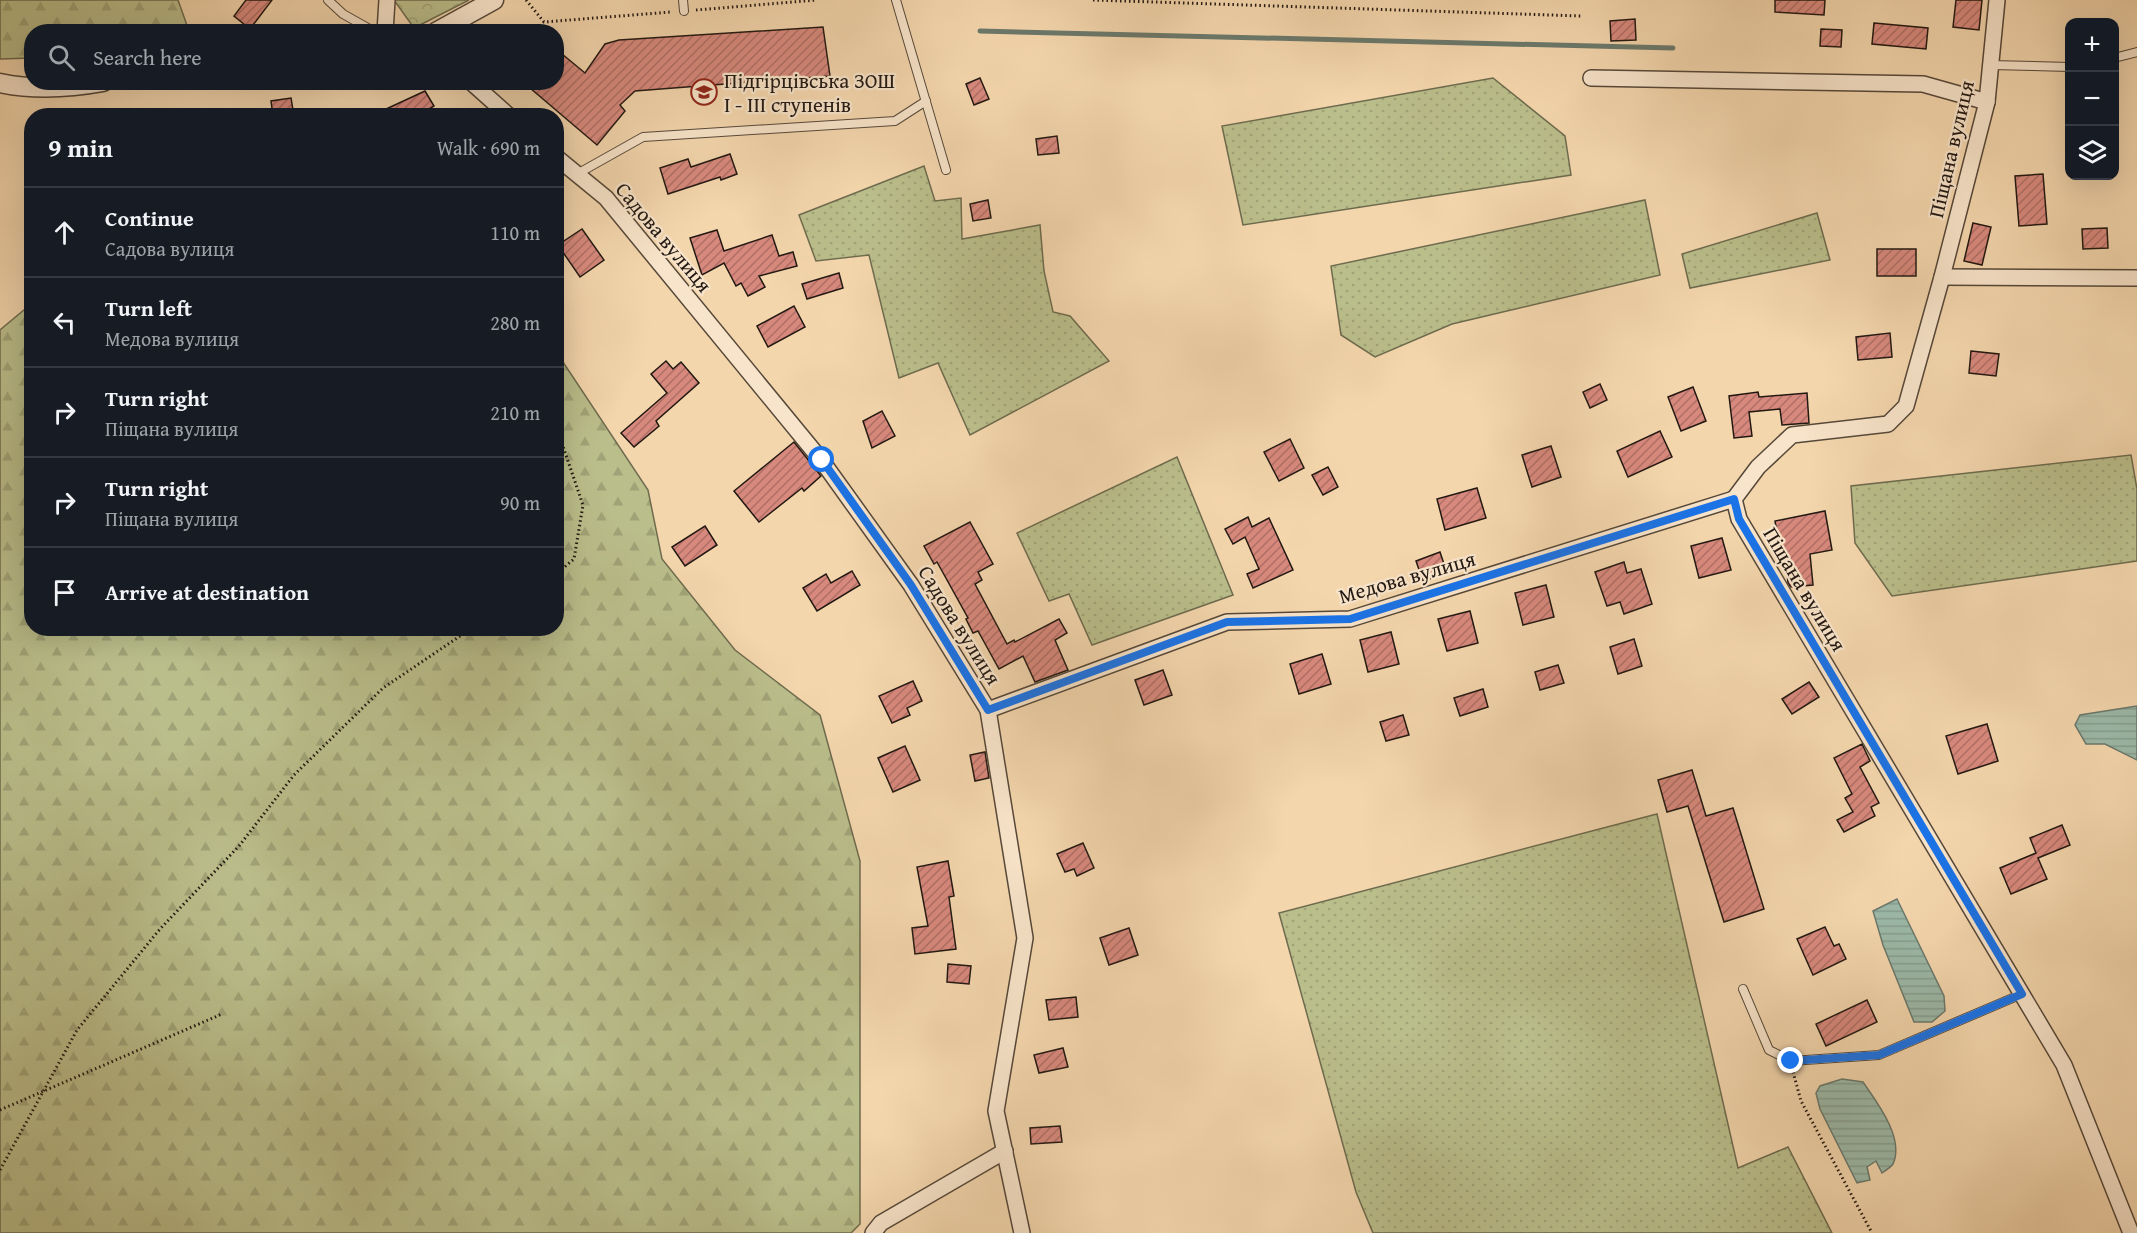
<!DOCTYPE html>
<html lang="en">
<head>
<meta charset="utf-8">
<style>
  body { margin:0; font-family:"Gentium Book Plus",serif; background:#242831; color:#f1f3f6 }
  .controls { position:absolute; right:18px; top:18px; display:grid; overflow:hidden; border-radius:12px; box-shadow:0 6px 24px #0002 }
  .controls button { width:54px; height:54px; display:grid; place-items:center; padding:0; border:0; border-bottom:2px solid #363941; background:#171b24; color:#f1f3f6; font:30px sans-serif }
  .stop { position:absolute; width:18px; height:18px; margin:-14px; border:4px solid #1a73e8; border-radius:50%; background:#fff }
  .stop.end { background:#1a73e8; border-color:#fff; box-shadow:0 2px 6px #0008 }
  .list { margin:0; padding:0; list-style:none }
  h2 { display:flex; justify-content:space-between; align-items:center; height:78px; margin:0; padding:0 24px; font-size:26px }
  h2 small { font-size:20px; font-weight:400; color:#9ea1a6 }
  .list li { display:grid; grid-template-columns:39px 1fr auto; gap:18px; align-items:center; box-sizing:border-box; height:90px; padding:0 24px; border-top:2px solid #363941 }
  .list b { display:block; font-size:22px; white-space:nowrap }
  .list p { margin:0; font-size:20px; white-space:nowrap; color:#9ea1a6 }
  .list em { font-size:20px; font-style:normal; color:#9ea1a6 }
  .icon { flex:none; width:33px; height:33px; fill:none; stroke:currentColor; stroke-width:2; stroke-linecap:round; stroke-linejoin:round }
  .map { position:relative; flex:none; width:2137px; height:1233px; overflow:hidden }
  .search { position:absolute; background:#171b24; box-shadow:0 6px 24px #0002; left:24px; top:24px; width:540px; height:66px; display:flex; align-items:center; gap:15px; box-sizing:border-box; padding:0 21px; border-radius:24px; color:#9ea1a6; font-size:22px }
  .panel { position:absolute; background:#171b24; box-shadow:0 6px 24px #0002; left:24px; top:108px; width:540px; height:528px; border-radius:24px }
  .map>svg:first-child { display:block }
  .grass { fill:url(#grass-dots); stroke:#6e6b4e; stroke-width:1.5 }
  .forest { fill:url(#forest-firs); stroke:#6e6b4e; stroke-width:1.5 }
  .park { fill:url(#park-crowns); stroke:#6e6b4e; stroke-width:1.5 }
  .water { fill:url(#water-rules); stroke:#6b796c; stroke-width:1.5 }
  .lines { fill:none; stroke-linecap:round; stroke-linejoin:round }
  .stream { stroke:#6b796c; stroke-width:5 }
  .building { fill:url(#building-hatch); stroke:#221812; stroke-width:1.5 }
  .service-casing { stroke:#564839; stroke-width:10 }
  .minor-casing { stroke:#564839; stroke-width:18 }
  .tertiary-casing { stroke:#564839; stroke-width:21 }
  .path { stroke:#221812; stroke-width:3; stroke-dasharray:1.5 3; stroke-linecap:butt }
  .service { stroke:#f8e4ca; stroke-width:8 }
  .minor { stroke:#f8e4ca; stroke-width:15 }
  .tertiary { stroke:#f8e4ca; stroke-width:18 }
  .route { stroke:#1a73e8; stroke-width:8 }
  .labels { text-anchor:middle; dominant-baseline:central; stroke-width:4.5; stroke-linejoin:round; paint-order:stroke }
  .poi-label { font-size:21px; fill:#221812; stroke:#f8e4ca; text-anchor:start }
  .street-label { font-size:21px; fill:#221812; stroke:#f8e4ca }
</style>
</head>
<body>
<div class="map">
<svg width="2137" height="1233" viewBox="0 0 2137 1233">
  <defs>
    <pattern id="grass-dots" width="8" height="8" patternUnits="userSpaceOnUse" patternTransform="scale(1.5)"><rect width="8" height="8" fill="#babe8b"/><path d="M2 2h.1M6 6h.1" fill="none" stroke="#a0a377" stroke-width="1.8" stroke-linecap="round"/></pattern>
    <pattern id="forest-firs" width="22" height="20" patternUnits="userSpaceOnUse" patternTransform="scale(1.5)"><rect width="22" height="20" fill="#babe8b"/><path d="M5 1l3.5 6h-7zM16 11l3.5 6h-7z" fill="#a0a377"/></pattern>
    <pattern id="park-crowns" width="20" height="18" patternUnits="userSpaceOnUse" patternTransform="scale(1.5)"><rect width="20" height="18" fill="#babe8b"/><path d="M2 6a3 3 0 1 1 6 0M12 15a3 3 0 1 1 6 0" fill="none" stroke="#a0a377"/></pattern>
    <pattern id="water-rules" width="6" height="5" patternUnits="userSpaceOnUse" patternTransform="scale(1.5)"><rect width="6" height="5" fill="#9cb9a8"/><path d="M0 2.5h6" fill="none" stroke="#869e90"/></pattern>
    <pattern id="building-hatch" width="6" height="6" patternUnits="userSpaceOnUse" patternTransform="scale(1.5)"><rect width="6" height="6" fill="#d8897d"/><path d="M-1 1l2-2M0 6l6-6M5 7l2-2" fill="none" stroke="#af6f65"/></pattern>
  </defs>
  <rect width="100%" height="100%" fill="#f4d6ad"/>
  <filter id="stains"><feTurbulence type="fractalNoise" baseFrequency=".00333" numOctaves="4"/><feColorMatrix values="0 0 0 0 .2 0 0 0 0 .09 0 0 0 0 .02 0 0 0 .5 -.17"/></filter>
  <radialGradient id="worn" r=".72"><stop offset=".6" stop-color="#630" stop-opacity="0"/><stop offset="1" stop-color="#630" stop-opacity=".3"/></radialGradient>
  <g class="grass">
    <path d="M1493 78 1565 136 1571 175 1243 225 1222 126Z"/>
    <path d="M924 166 935 201 961 198 962 239 1040 225 1044 271 1053 312 1070 316 1109 361 970 435 938 363 899 378 869 255 816 261 799 215Z"/>
    <path d="M1645 200 1660 275 1452 324 1375 357 1341 335 1331 266Z"/>
    <path d="M1817 213 1830 260 1690 288 1682 254Z"/>
    <path d="M2131 455 2137 489V561L1892 596 1855 543 1851 486Z"/>
    <path d="M1177 457 1233 595 1092 645 1069 594 1049 601 1017 533Z"/>
    <path d="M1657 814 1738 1168 1788 1147 1832 1233H1373L1356 1192 1279 913Z"/>
  </g>
  <g class="forest">
    <path d="M0 0H178L189 31 32 32 31 58 0 59Z"/>
    <path d="M31 304 32 628H556L557 353 648 490 662 559 735 650 820 715 860 861V1224L851 1233H0V330Z"/>
  </g>
  <path class="park" d="M394 0H469L414 28Z"/>
  <g class="water">
    <path d="M2137 706V760L2105 744H2086L2075 725 2080 715Z"/>
    <path d="M1897 899 1944 996 1945 1011 1932 1022H1914L1883 945 1873 911Z"/>
    <path d="M1842 1079 1863 1082C1876 1101 1905 1138 1893 1164 1891 1167 1885 1171 1882 1173L1876 1161 1867 1167 1870 1180 1857 1183 1820 1109 1816 1093 1820 1086Z"/>
  </g>
  <g class="lines">
    <path class="stream" d="M980 31 1673 48"/>
  </g>
  <g class="building">
    <path d="M246 0H272L250 29 234 16Z"/>
    <path d="M1775 0H1825L1824 15 1775 12Z"/>
    <path d="M1956 0H1982L1979 30 1953 27Z"/>
    <path d="M1635 19 1636 40 1611 41 1610 21Z"/>
    <path d="M1874 23 1928 28 1926 49 1872 44Z"/>
    <path d="M823 27 830 76 635 91 620 105 625 111 597 145 523 82H556V49L585 73 605 44 619 40Z"/>
    <path d="M1821 29 1842 30 1841 47 1820 46Z"/>
    <path d="M980 78 989 99 974 105 966 84Z"/>
    <path d="M425 91 434 106 417 116H371Z"/>
    <path d="M291 98 294 116H273L271 101Z"/>
    <path d="M1057 136 1059 153 1038 155 1036 139Z"/>
    <path d="M730 154 737 174 721 180 720 177 668 194 660 168 688 159 691 167Z"/>
    <path d="M2043 174 2047 224 2019 226 2015 176Z"/>
    <path d="M988 200 991 218 973 221 970 204Z"/>
    <path d="M1973 223 1991 227 1982 265 1964 261Z"/>
    <path d="M2107 228 2108 248 2083 249 2082 229Z"/>
    <path d="M582 229 604 260 580 277 558 245Z"/>
    <path d="M717 230 724 251 772 235 779 256 793 252 797 266 759 276 765 287 748 296 741 283 736 286 724 263 702 275 690 238Z"/>
    <rect x="1877" y="249" width="39" height="27"/>
    <path d="M839 273 843 288 807 299 802 284Z"/>
    <path d="M794 306 805 327 768 347 757 326Z"/>
    <path d="M1890 333 1892 357 1858 360 1856 337Z"/>
    <path d="M1971 351 1999 354 1996 376 1969 373Z"/>
    <path d="M666 361 673 369 681 362 699 383 656 421 659 426 634 447 621 433 667 393 651 374Z"/>
    <path d="M1600 384 1607 400 1590 408 1583 392Z"/>
    <path d="M1693 387 1706 421 1681 431 1668 397Z"/>
    <path d="M1758 392 1759 397 1807 393 1809 423 1782 425 1780 409 1749 412 1752 436 1734 438 1729 396Z"/>
    <path d="M882 411 895 436 872 448 863 421Z"/>
    <path d="M1660 431 1672 457 1628 477 1617 451Z"/>
    <path d="M1290 439 1304 468 1279 481 1264 452Z"/>
    <path d="M794 442 821 476 804 491 802 488 759 522 734 491Z"/>
    <path d="M1551 446 1561 477 1532 487 1522 455Z"/>
    <path d="M1328 467 1338 487 1323 495 1312 475Z"/>
    <path d="M1477 488 1486 518 1445 530 1437 499Z"/>
    <path d="M1825 511 1832 550 1810 554 1813 585 1791 587 1788 583 1786 559 1782 560 1775 521Z"/>
    <path d="M1248 517 1252 527 1269 518 1293 570 1253 588 1247 574 1259 569 1245 537 1233 544 1225 529Z"/>
    <path d="M970 522 993 564 978 572 982 580 975 584 1007 644 1014 640 1015 642 1059 619 1067 633 1055 640 1068 670 1035 682 1023 656 999 669 978 631 973 633 966 619 968 618 937 562 934 564 924 546Z"/>
    <path d="M705 526 717 545 685 566 672 547Z"/>
    <path d="M1722 538 1731 570 1699 578 1691 546Z"/>
    <path d="M1440 552 1447 573 1423 581 1416 561Z"/>
    <path d="M1624 562 1627 573 1641 569 1652 604 1624 614 1620 602 1607 606 1595 572Z"/>
    <path d="M852 571 860 585 817 611 803 588 826 574 831 583Z"/>
    <path d="M1546 585 1554 617 1523 625 1515 593Z"/>
    <path d="M1470 611 1478 643 1447 651 1438 619Z"/>
    <path d="M1391 632 1399 664 1368 672 1360 640Z"/>
    <path d="M1634 639 1642 666 1618 674 1610 647Z"/>
    <path d="M1322 654 1331 684 1299 694 1290 664Z"/>
    <path d="M1558 665 1564 683 1540 690 1535 672Z"/>
    <path d="M1163 670 1172 695 1144 705 1135 680Z"/>
    <path d="M913 681 922 701 907 708 910 715 892 723 879 696Z"/>
    <path d="M1809 682 1819 697 1792 714 1782 699Z"/>
    <path d="M1483 689 1488 707 1460 716 1454 698Z"/>
    <path d="M1403 715 1409 735 1386 741 1380 722Z"/>
    <path d="M1987 724 1998 761 1958 774 1946 736Z"/>
    <path d="M1862 744 1870 761 1860 767 1879 803 1871 807 1875 816 1844 832 1837 820 1853 812 1845 798 1852 794 1834 758Z"/>
    <path d="M905 746 920 780 893 792 878 758Z"/>
    <path d="M985 752 989 778 975 781 970 755Z"/>
    <path d="M1692 770 1706 816 1733 808 1764 909 1724 922 1688 806 1667 812 1658 780Z"/>
    <path d="M2062 825 2070 845 2038 858 2047 879 2011 894 2000 868 2036 853 2030 838Z"/>
    <path d="M1083 843 1094 868 1077 876 1074 869 1065 872 1057 854Z"/>
    <path d="M948 861 954 896 949 897 956 949 915 954 912 928 928 926 917 867Z"/>
    <path d="M1825 927 1834 946 1839 944 1846 959 1813 975 1797 939Z"/>
    <path d="M1129 928 1138 955 1109 965 1100 938Z"/>
    <path d="M948 964 971 966 969 984 947 982Z"/>
    <path d="M1076 997 1078 1017 1049 1020 1046 1000Z"/>
    <path d="M1867 1000 1877 1022 1826 1046 1816 1024Z"/>
    <path d="M1063 1048 1068 1067 1039 1073 1034 1055Z"/>
    <path d="M1060 1126 1062 1142 1031 1144 1030 1128Z"/>
  </g>
  <g class="lines">
    <g class="service-casing">
      <g id="service">
        <path d="M328 0 343 14 375 32"/>
        <path d="M683 0 684 11"/>
        <path d="M896 0 946 170"/>
        <path d="M2114 58 2137 52"/>
        <path d="M1990 65 2070 67"/>
        <path d="M577 174 643 137 895 121 926 101"/>
        <path d="M1743 989 1769 1050 1791 1061 1879 1055 2022 994"/>
      </g>
    </g>
    <g class="minor-casing">
      <g id="minor">
        <path d="M1997 0 1987 102 1942 277 1906 406 1888 424 1792 435 1758 467 1734 499 1739 519 2064 1065 2131 1233"/>
        <path d="M385 32 387 0"/>
        <path d="M1591 78 1923 84 1987 102"/>
        <path d="M471 82 509 116"/>
        <path d="M556 157 606 198 822 461 911 585 988 710 1025 938 996 1111 1022 1233"/>
        <path d="M1942 277 2137 278"/>
        <path d="M988 710 1227 622 1350 619 1734 499"/>
        <path d="M873 1233 881 1223 1005 1151"/>
      </g>
    </g>
    <g class="tertiary-casing">
      <g id="tertiary">
        <path d="M436 32 494 0"/>
        <path d="M0 83C33 90 70 88 103 82"/>
      </g>
    </g>
    <g class="path">
      <path d="M526 0 544 22 671 12"/>
      <path d="M1093 0 1581 16"/>
      <path d="M696 10 817 0"/>
      <path d="M556 426 583 505 574 559 556 574"/>
      <path d="M1793 1072 1801 1101 1872 1233"/>
      <path d="M0 1110 222 1014"/>
      <path d="M0 1170 77 1030 160 929 239 846 294 775 383 688 472 628"/>
    </g>
    <use href="#service" class="service"/>
    <use href="#minor" class="minor"/>
    <use href="#tertiary" class="tertiary"/>
  </g>
  <g class="lines">
    <path class="route" d="M822 460 911 585 988 710 1227 622 1350 619 1734 499 1739 519 2022 994 1879 1055 1791 1061"/>
  </g>
  <defs>
    <g id="school-ring" transform="scale(1.35)"><circle r="9.5" fill="#f8e4ca" stroke="#8f2418" stroke-width="1.5"/><path d="M0-5L7-2L0 1L-7-2ZM-4 1L0 2.5L4 1V4Q0 6-4 4Z" fill="#8f2418"/></g>
  </defs>
  <g fill-rule="evenodd">
    <use href="#school-ring" x="704" y="92"/>
  </g>
  <g class="labels">
    <g class="poi-label">
      <text x="724" y="80">Підгірцівська ЗОШ<tspan x="724" dy="24">І - ІІІ ступенів</tspan></text>
    </g>
    <g class="street-label">
      <text transform="translate(1951 149) rotate(-77)">Піщана вулиця</text>
      <text transform="translate(664 237) rotate(50)">Садова вулиця</text>
      <text transform="translate(1407 577) rotate(-16)">Медова вулиця</text>
      <text transform="translate(1805 589) rotate(59)">Піщана вулиця</text>
      <text transform="translate(960 625) rotate(58)">Садова вулиця</text>
    </g>
  </g>
  <rect width="100%" height="100%" filter="url(#stains)"/>
  <rect width="100%" height="100%" fill="url(#worn)"/>
</svg>
<div class="controls">
<button>+</button>
<button>−</button>
<button><svg class="icon" aria-label="layers" viewBox="0 0 24 24"><path d="M12 4l9 5-9 5-9-5zM3 14l9 5 9-5"/></svg></button>
</div>
<div class="stop" style="left:822px;top:460px"></div>
<div class="stop end" style="left:1791px;top:1061px"></div>
<div class="search"><svg class="icon" aria-label="search" viewBox="0 0 24 24"><circle cx="10" cy="10" r="6"/><path d="M15 15l6 6"/></svg>Search here</div>
<section class="panel">
<h2>9 min<small>Walk · 690 m</small></h2>
<ul class="list">
<li><svg class="icon" aria-label="ahead" viewBox="0 0 24 24"><path d="M12 20V5M6 11l6-6 6 6"/></svg><div><b>Continue</b><p>Садова вулиця</p></div><em>110 m</em></li>
<li><svg class="icon" aria-label="left" viewBox="0 0 24 24"><path d="M17 20v-9H6M10 6l-5 5 5 5"/></svg><div><b>Turn left</b><p>Медова вулиця</p></div><em>280 m</em></li>
<li><svg class="icon" aria-label="right" viewBox="0 0 24 24"><path d="M7 20v-9h11M14 6l5 5-5 5"/></svg><div><b>Turn right</b><p>Піщана вулиця</p></div><em>210 m</em></li>
<li><svg class="icon" aria-label="right" viewBox="0 0 24 24"><path d="M7 20v-9h11M14 6l5 5-5 5"/></svg><div><b>Turn right</b><p>Піщана вулиця</p></div><em>90 m</em></li>
<li><svg class="icon" aria-label="arrive" viewBox="0 0 24 24"><path d="M6 21V4h12l-3 4 3 4H6"/></svg><div><b>Arrive at destination</b></div></li>
</ul>
</section>
</div>
</body>
</html>
